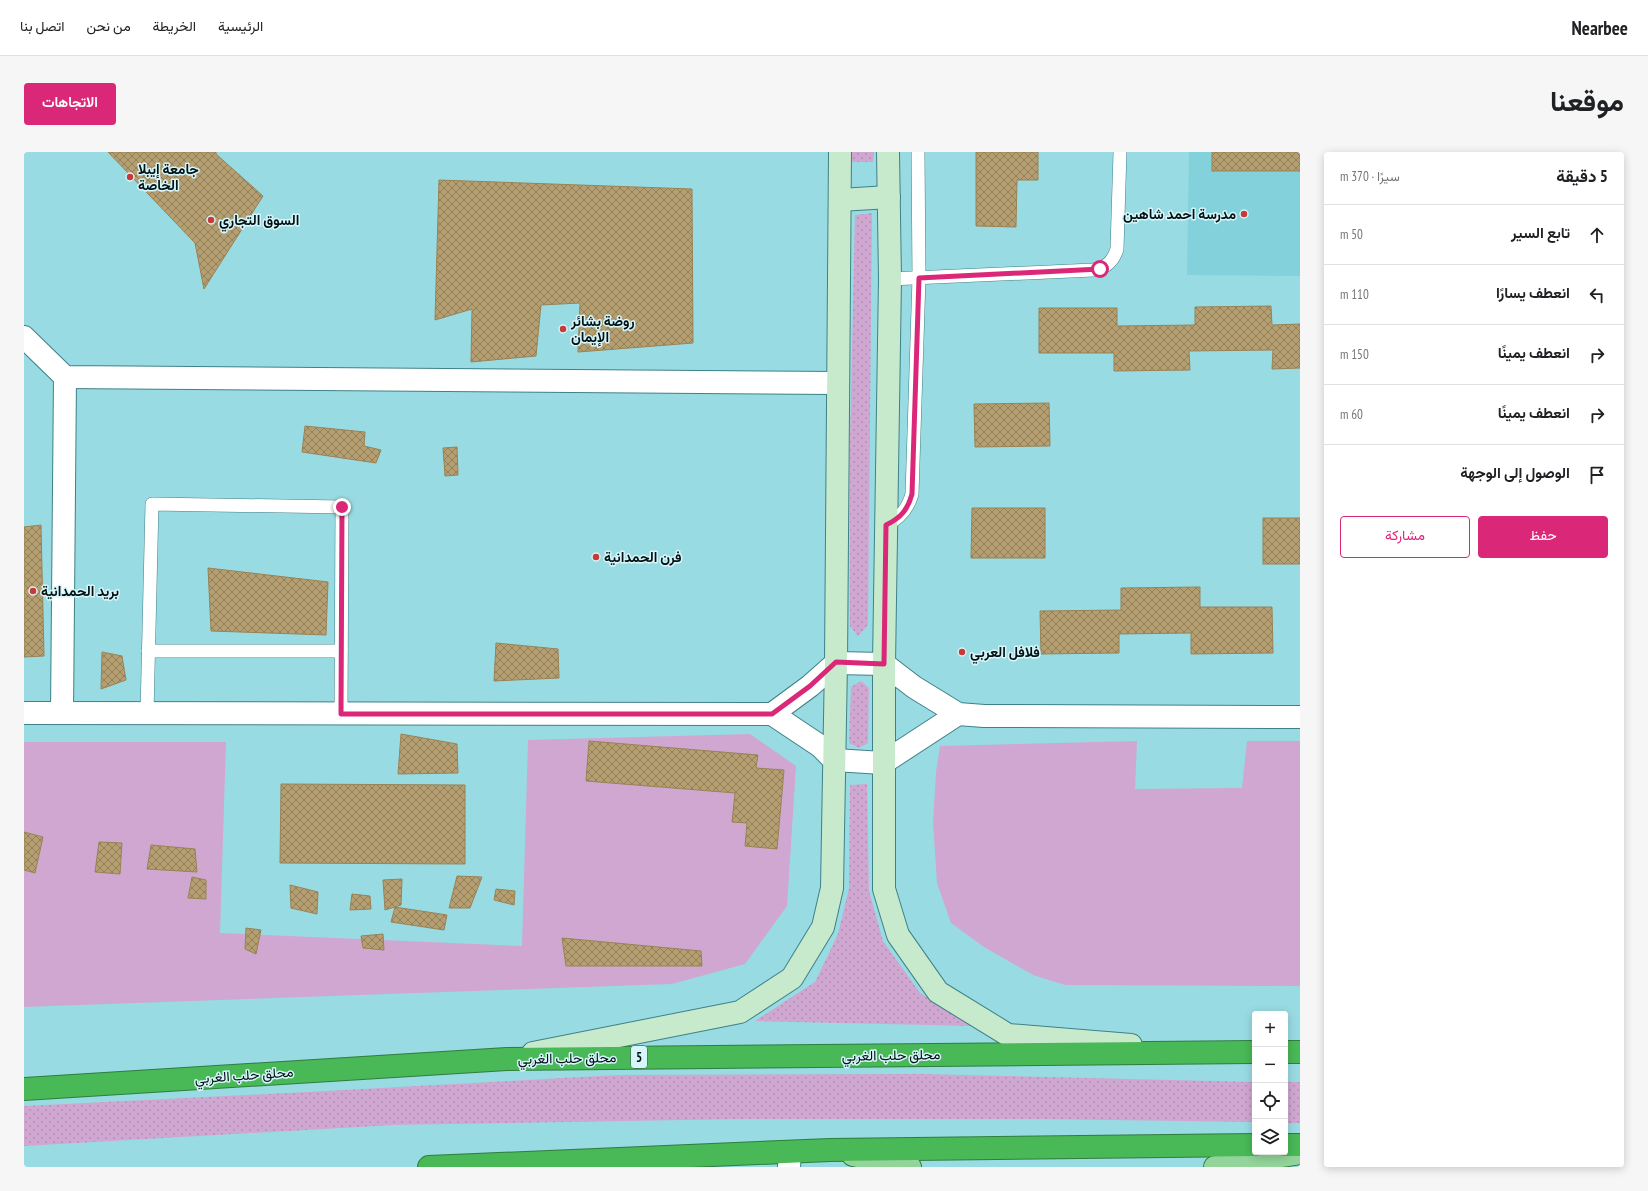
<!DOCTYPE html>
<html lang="ar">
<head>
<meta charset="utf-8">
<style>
  body { margin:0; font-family:"PT Sans Narrow",Vazirmatn,sans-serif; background:#f6f6f6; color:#202124; direction:rtl }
  .controls { position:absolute; right:12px; bottom:12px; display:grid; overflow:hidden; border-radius:4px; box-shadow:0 2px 10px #0003 }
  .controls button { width:36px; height:36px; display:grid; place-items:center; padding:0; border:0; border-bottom:1px solid #e0e0e0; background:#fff; color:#202124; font:20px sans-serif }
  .stop { position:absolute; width:12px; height:12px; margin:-9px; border:3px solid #db2777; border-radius:50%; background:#fff }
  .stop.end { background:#db2777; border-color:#fff; box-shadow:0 1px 4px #0008 }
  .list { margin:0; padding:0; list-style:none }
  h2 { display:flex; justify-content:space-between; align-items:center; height:52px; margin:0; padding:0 16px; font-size:17px }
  h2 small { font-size:13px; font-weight:400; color:#757577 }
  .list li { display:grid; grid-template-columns:26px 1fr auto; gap:12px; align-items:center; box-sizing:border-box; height:60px; padding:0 16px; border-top:1px solid #e0e0e0 }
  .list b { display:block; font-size:15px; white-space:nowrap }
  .list em { font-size:13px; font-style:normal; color:#757577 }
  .actions { display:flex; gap:8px; padding:12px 16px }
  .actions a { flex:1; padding:9px 0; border:1px solid #db2777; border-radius:4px; text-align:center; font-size:14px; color:#db2777 }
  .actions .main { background:#db2777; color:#fff }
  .icon { flex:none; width:22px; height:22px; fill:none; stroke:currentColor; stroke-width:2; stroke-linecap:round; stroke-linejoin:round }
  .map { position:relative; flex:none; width:1276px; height:1015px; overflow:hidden; direction:ltr; border-radius:4px }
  header { display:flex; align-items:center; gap:24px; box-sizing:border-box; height:56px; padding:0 20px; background:#fff; border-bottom:1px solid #e0e0e0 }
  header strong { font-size:19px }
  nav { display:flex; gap:22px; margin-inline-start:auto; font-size:14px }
  .intro { display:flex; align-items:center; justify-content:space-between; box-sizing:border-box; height:96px; padding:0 24px }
  h1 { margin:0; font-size:28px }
  .button { padding:10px 18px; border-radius:4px; background:#db2777; color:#fff; font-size:14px; font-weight:700 }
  main { display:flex; gap:24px; padding:0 24px }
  aside { flex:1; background:#fff; border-radius:4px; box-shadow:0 2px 10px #0003 }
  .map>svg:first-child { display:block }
  .built { fill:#83d1da }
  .grass { fill:url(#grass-dots) }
  .green { fill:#d0a7d1 }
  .building { fill:url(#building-cross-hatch); stroke:#988356 }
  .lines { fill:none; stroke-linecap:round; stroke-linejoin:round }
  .lane-casing { stroke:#3f8188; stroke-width:14 }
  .street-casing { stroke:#3f8188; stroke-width:24 }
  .secondary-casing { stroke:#3f8188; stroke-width:24 }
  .primary-casing { stroke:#2f7d3f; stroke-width:24 }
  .highway-casing { stroke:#2f7d3f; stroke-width:24 }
  .lane { stroke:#fff; stroke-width:13 }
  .street { stroke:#fff; stroke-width:22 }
  .secondary { stroke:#c8eacc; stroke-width:22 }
  .primary { stroke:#92d49a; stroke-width:22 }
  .highway { stroke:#49b856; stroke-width:22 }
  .route { stroke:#db2777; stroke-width:5 }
  .poi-dot { fill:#c83938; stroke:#d6f6fa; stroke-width:1.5 }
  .labels { text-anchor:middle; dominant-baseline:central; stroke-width:3; stroke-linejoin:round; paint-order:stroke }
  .shield { fill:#d6f6fa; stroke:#405558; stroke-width:1 }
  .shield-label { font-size:13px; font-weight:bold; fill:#001013 }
  .poi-label { font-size:14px; font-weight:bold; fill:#001013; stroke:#d6f6fa; text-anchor:start }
  .street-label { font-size:14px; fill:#001013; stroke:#d6f6fa }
</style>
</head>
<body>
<header>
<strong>Nearbee</strong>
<nav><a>الرئيسية</a><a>الخريطة</a><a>من نحن</a><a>اتصل بنا</a></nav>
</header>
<div class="intro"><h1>موقعنا</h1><a class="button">الاتجاهات</a></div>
<main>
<aside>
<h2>5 دقيقة<small>سيرًا · 370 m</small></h2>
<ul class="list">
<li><svg class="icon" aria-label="ahead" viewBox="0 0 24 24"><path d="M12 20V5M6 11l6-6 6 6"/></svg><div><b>تابع السير</b></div><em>50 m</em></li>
<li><svg class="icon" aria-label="left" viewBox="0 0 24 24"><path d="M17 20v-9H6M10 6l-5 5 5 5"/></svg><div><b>انعطف يسارًا</b></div><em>110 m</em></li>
<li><svg class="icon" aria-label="right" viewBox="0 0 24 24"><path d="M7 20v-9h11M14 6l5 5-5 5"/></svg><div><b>انعطف يمينًا</b></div><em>150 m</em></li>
<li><svg class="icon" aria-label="right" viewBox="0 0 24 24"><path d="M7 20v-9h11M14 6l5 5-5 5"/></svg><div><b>انعطف يمينًا</b></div><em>60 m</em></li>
<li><svg class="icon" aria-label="arrive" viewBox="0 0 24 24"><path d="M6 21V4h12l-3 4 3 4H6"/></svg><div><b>الوصول إلى الوجهة</b></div></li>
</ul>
<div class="actions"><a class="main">حفظ</a><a>مشاركة</a></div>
</aside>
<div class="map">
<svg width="1276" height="1015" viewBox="0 0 1276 1015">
  <defs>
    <pattern id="grass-dots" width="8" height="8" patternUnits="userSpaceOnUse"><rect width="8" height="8" fill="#d0a7d1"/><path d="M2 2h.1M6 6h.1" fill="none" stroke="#b18fb3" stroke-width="1.8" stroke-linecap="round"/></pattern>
    <pattern id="building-cross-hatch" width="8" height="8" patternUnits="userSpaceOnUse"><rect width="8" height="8" fill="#b59f70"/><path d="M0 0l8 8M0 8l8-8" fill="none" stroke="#91805b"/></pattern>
  </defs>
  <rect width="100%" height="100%" fill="#99dbe3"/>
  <path class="built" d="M1165 0H1276V124L1163 123Z"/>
  <g class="grass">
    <path d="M828 0H850L849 10H828Z"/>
    <path d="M848 61 844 473 834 484 826 474V289L831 63Z"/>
    <path d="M837 529 845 536 844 591 835 596 825 591 827 535Z"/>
    <path d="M843 632 845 739 859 789 896 841 949 874 731 869 791 830 814 782 825 736 826 633Z"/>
    <path d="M899 922 1231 930V970L1010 967H719L370 973 0 994V954L265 941 594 923Z"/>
    <rect x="1261" y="930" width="15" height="41"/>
  </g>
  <g class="green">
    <path d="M726 582 772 614 763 754 721 812 648 832 0 855V590H202L196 781 498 794 504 588Z"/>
    <path d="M1113 589 1111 637 1218 636 1223 589H1276V834L1041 833 1009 823 960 795 927 771 913 731 909 670 912 620 916 594Z"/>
  </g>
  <g class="building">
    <path d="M84 0H192V2L239 44 180 137 171 91Z"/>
    <path d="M952 0H1014V28H993L992 75 952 74Z"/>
    <rect x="1188" y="0" width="88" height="19"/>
    <path d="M415 28 668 37 669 191 554 200 556 151 517 153 512 204 447 210 448 157 411 168Z"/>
    <path d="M1247 154 1248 173 1276 172V216L1248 217 1249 198 1165 199 1166 218 1090 219V201H1015V156H1093V174L1171 173V155Z"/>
    <path d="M1025 251 1026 294 951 295 950 252Z"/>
    <path d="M281 274 341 280 340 294 357 298 352 311 278 300Z"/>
    <path d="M433 295 434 323 421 324 419 296Z"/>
    <path d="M948 356H1021V406H947Z"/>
    <rect x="1239" y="366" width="37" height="46"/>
    <path d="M17 373 20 504 0 505V375Z"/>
    <path d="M184 416 304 430 302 483 187 479Z"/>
    <path d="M1176 435V455H1248L1249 501 1167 502V481L1095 482V501L1017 502 1016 459 1097 458V436Z"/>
    <path d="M472 491 534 497 535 526 470 529Z"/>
    <path d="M78 500 98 504 102 528 77 537Z"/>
    <path d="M377 582 433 592 434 621 374 622Z"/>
    <path d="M565 589 734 603 732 616 760 618 753 697 721 694 723 671 708 670 711 641 562 629Z"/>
    <path d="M257 632 441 633V712L256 711Z"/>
    <path d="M0 680 19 685 11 721 0 718Z"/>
    <path d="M75 690 98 691 96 722 71 720Z"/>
    <path d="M127 693 171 697 173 720 123 717Z"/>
    <path d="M433 724 458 725 446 756H425Z"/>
    <path d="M168 725 182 728V747L164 746Z"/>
    <path d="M378 727 377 753 361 758 359 728Z"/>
    <path d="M266 733 294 740 293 762 267 756Z"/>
    <path d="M472 737 491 739 490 753 470 748Z"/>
    <path d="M328 742 346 744 347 757 326 758Z"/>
    <path d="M371 755 423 763 420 778 367 770Z"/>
    <path d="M222 776 237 778 232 802 221 797Z"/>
    <path d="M359 782 360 798 339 796 337 784Z"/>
    <path d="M538 786 677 799 678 814H542Z"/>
  </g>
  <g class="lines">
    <g class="lane-casing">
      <g id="lane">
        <path d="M866 127 1069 118C1082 116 1089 110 1093 97L1096 0"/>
        <path d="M862 373C876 366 884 357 888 342L895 126 894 0"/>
        <path d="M124 499H317"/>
        <path d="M123 561 128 352 318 355 317 562"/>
      </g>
    </g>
    <g class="street-casing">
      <g id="street">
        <path d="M0 185 41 225 814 231"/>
        <path d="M0 561 748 562 796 594 810 608 859 611 934 562"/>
        <path d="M38 561 41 225"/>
        <path d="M748 562 786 534 812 511 860 512 890 535 934 562 960 564 1276 565"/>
        <path d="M765 1015 766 1000"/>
      </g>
    </g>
    <g class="secondary-casing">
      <g id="secondary">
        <path d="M864 0 866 127 860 512V737L874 783 914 840 984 883 1107 893"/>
        <path d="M816 48 865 45"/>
        <path d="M509 901 716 860 768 826 799 775 808 736 812 511 816 0"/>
      </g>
    </g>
    <g class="primary-casing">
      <g id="primary">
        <path d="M829 1003 886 1015"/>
        <path d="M1191 1015 1276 1001"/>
      </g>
    </g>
    <g class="highway-casing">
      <g id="highway">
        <path d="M1261 900H1276"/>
        <path d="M0 937 483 907 1231 900"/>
        <path d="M1261 993H1276"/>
        <path d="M405 1015 806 998 1231 993"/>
      </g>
    </g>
    <use href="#lane" class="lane"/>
    <use href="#street" class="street"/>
    <use href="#secondary" class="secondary"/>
    <use href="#primary" class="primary"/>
    <use href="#highway" class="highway"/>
  </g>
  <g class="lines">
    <path class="route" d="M318 355 317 562H748L786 534 812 510 860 512 862 373C877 366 884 357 888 342L895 126 1076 117"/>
  </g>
  <g class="poi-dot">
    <circle cx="106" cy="25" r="4"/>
    <circle cx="1220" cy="62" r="4"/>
    <circle cx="187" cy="68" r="4"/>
    <circle cx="539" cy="177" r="4"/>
    <circle cx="572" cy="405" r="4"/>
    <circle cx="9" cy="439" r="4"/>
    <circle cx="938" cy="500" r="4"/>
  </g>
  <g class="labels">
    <rect class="shield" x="607" y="894" width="16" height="22" rx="3"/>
    <g class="shield-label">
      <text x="615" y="905">5</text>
    </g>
    <g class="poi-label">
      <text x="114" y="17">جامعة إيبلا<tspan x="114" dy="16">الخاصة</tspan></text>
      <text x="1212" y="62" text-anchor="end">مدرسة احمد شاهين</text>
      <text x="195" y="68">السوق التجاري</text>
      <text x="547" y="169">روضة بشائر<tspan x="547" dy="16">الإيمان</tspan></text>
      <text x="580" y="405">فرن الحمدانية</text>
      <text x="17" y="439">بريد الحمدانية</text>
      <text x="946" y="500">فلافل العربي</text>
    </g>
    <g class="street-label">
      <text transform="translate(867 903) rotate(-1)">محلق حلب الغربي</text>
      <text transform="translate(543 906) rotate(-1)">محلق حلب الغربي</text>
      <text transform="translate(220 923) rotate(-4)">محلق حلب الغربي</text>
    </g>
  </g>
</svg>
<div class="controls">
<button>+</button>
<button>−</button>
<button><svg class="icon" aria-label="locate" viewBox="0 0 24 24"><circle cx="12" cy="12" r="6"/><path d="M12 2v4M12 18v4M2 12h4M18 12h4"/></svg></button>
<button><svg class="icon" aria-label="layers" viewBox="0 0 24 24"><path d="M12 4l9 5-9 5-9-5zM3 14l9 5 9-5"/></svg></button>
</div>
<div class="stop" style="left:1076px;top:117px"></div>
<div class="stop end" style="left:318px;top:355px"></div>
</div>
</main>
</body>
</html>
